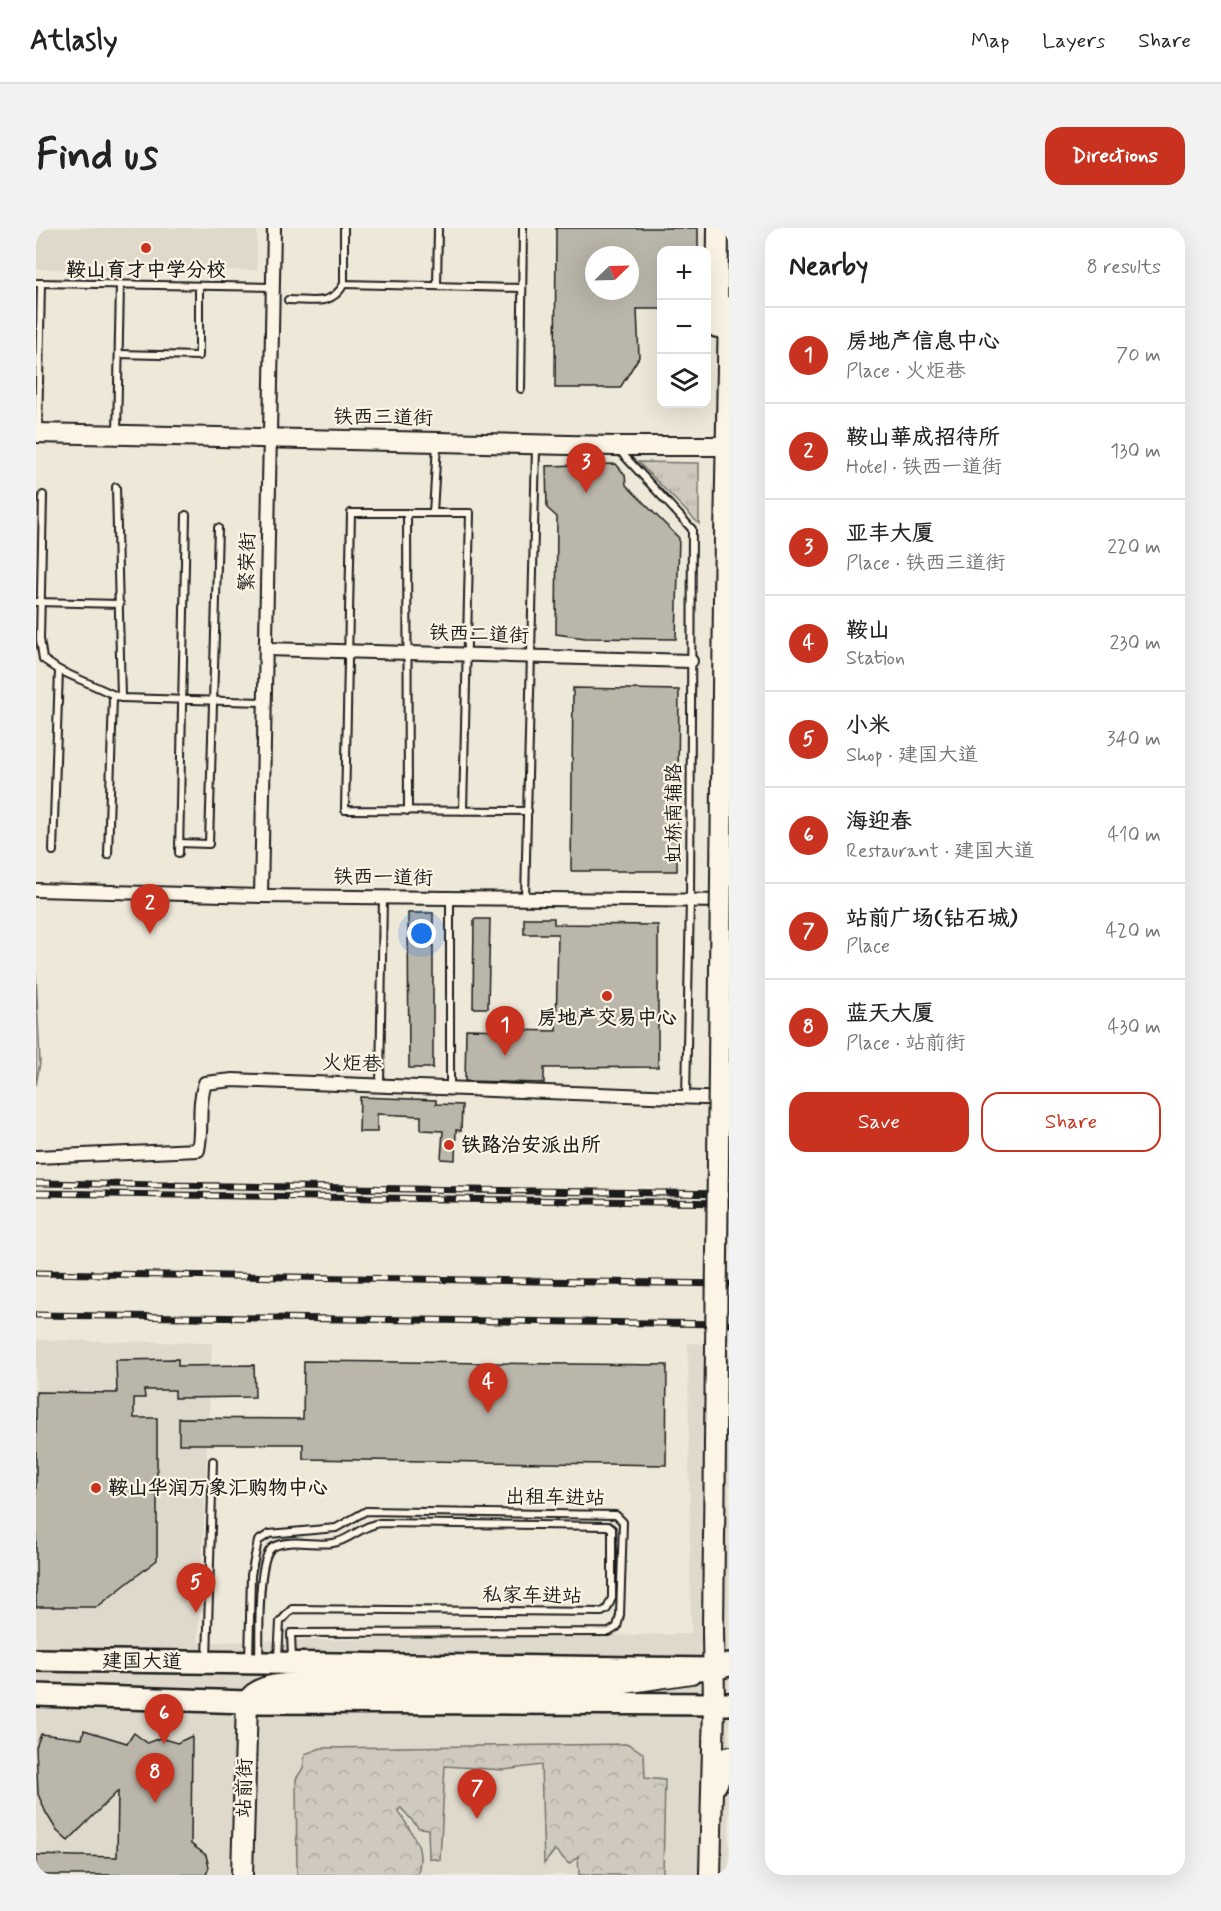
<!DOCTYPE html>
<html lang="en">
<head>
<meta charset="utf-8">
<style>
  body { margin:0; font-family:Mynerve,"LXGW WenKai TC",sans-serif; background:#f2f2f2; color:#222 }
  .controls { position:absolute; right:18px; top:18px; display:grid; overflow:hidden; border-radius:12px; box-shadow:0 6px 24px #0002 }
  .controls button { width:54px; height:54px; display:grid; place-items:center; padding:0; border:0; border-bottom:2px solid #e0e0e0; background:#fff; color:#222; font:30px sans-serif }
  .compass { position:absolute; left:549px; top:18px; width:54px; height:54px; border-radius:50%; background:#fff; box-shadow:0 6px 24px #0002; rotate:67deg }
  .you { position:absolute; left:386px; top:706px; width:21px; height:21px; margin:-15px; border:4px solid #fff; border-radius:50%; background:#1a73e8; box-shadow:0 0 0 9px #1a73e833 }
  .badge { display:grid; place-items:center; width:39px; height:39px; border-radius:50%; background:#c8321e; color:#fff; font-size:20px; font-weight:700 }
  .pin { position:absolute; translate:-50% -50px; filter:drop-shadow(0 2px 3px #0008) }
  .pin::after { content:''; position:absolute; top:32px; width:21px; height:18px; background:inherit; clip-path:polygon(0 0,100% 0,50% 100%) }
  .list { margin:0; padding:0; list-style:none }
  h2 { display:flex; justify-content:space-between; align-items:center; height:78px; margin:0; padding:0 24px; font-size:26px }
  h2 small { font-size:20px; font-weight:400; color:#767676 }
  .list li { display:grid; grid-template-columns:39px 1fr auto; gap:18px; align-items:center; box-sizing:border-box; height:96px; padding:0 24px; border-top:2px solid #e0e0e0 }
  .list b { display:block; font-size:22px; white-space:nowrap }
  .list p { margin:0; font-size:20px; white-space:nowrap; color:#767676 }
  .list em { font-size:20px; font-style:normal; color:#767676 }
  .actions { display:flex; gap:12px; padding:18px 24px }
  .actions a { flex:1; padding:14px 0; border:2px solid #c8321e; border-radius:18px; text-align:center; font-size:21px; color:#c8321e }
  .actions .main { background:#c8321e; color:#fff }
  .icon { flex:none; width:33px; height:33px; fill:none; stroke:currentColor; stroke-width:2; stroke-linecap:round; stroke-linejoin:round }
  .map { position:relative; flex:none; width:693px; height:1647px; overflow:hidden; border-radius:18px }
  header { display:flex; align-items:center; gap:36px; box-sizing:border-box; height:84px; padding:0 30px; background:#fff; border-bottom:2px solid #e0e0e0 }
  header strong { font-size:28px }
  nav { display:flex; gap:33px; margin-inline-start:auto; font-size:21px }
  .intro { display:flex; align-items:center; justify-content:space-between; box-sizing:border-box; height:144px; padding:0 36px }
  h1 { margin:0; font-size:42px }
  .button { padding:15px 27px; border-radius:18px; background:#c8321e; color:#fff; font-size:21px; font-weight:700 }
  main { display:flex; gap:36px; padding:0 36px }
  aside { flex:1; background:#fff; border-radius:18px; box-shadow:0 6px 24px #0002 }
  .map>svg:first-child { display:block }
  .built { fill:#ded9cb }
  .grass { fill:url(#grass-tufts); stroke:#76736c; stroke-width:1.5 }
  .forest { fill:url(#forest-crowns); stroke:#76736c; stroke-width:1.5 }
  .building { fill:#bab6aa; stroke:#1c1c1c; stroke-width:1.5; fill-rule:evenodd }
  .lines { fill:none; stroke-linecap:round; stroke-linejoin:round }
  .service-casing { stroke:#1c1c1c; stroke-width:10 }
  .minor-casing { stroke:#1c1c1c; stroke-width:16 }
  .secondary-casing { stroke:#1c1c1c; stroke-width:22 }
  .primary-casing { stroke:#1c1c1c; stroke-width:24 }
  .trunk-casing { stroke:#1c1c1c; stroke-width:26 }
  .service { stroke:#fcf5e5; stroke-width:6 }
  .minor { stroke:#fcf5e5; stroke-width:12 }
  .secondary { stroke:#fcf5e5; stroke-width:18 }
  .primary { stroke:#fcf5e5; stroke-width:20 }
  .trunk { stroke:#fcf5e5; stroke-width:21 }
  .rail-casing { stroke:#1c1c1c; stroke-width:7 }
  .rail { stroke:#fcf5e5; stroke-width:4.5; stroke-dasharray:14; stroke-linecap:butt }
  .primary-bridge-casing { stroke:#1c1c1c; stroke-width:24; stroke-linecap:butt }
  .primary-bridge { stroke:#fcf5e5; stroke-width:20 }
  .poi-dot { fill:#c8321e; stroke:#fcf5e5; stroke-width:2 }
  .labels { text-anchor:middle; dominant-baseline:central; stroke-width:4.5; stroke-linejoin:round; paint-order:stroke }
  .poi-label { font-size:20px; font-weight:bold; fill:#1c1c1c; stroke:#fcf5e5 }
  .street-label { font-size:20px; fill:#1c1c1c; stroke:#fcf5e5 }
</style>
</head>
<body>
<header>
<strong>Atlasly</strong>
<nav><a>Map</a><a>Layers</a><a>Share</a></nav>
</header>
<div class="intro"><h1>Find us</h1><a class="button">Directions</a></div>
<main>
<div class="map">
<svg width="693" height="1647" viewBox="0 0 693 1647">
  <defs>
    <pattern id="grass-tufts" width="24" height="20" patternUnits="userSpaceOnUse" patternTransform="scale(1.5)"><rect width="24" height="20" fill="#cfcabd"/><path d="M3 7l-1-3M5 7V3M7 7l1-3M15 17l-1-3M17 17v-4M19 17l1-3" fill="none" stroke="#b1ada2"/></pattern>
    <pattern id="forest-crowns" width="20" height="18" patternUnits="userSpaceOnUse" patternTransform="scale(1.5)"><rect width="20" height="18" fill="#cfcabd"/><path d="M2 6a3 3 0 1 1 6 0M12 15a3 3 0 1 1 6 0" fill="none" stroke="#b1ada2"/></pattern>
  </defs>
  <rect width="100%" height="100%" fill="#eee8d9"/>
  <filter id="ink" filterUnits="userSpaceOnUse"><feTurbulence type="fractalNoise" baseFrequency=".0167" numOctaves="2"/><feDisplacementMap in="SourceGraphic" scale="12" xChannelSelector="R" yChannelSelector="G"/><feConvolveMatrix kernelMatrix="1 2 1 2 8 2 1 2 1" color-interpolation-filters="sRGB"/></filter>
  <g filter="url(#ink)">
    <g class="built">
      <path d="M0 0H221V42L0 41Z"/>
      <path d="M0 1112 176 1115 162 1414 655 1406 652 1115 693 1117V1647H0Z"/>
    </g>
    <path class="grass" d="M602 234 663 235V296Z"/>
    <g class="forest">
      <path d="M0 746 4 835 0 857Z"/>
      <path d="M593 1516 608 1526 609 1550 629 1552 627 1647H543L542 1628 533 1636 519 1622 508 1636 505 1537 468 1542 409 1538 404 1632 393 1630 392 1601 383 1600 365 1580 362 1582C375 1606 391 1619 381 1647H261L260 1551 267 1540 269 1526 285 1520Z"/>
    </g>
    <g class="building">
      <path d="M520 0H662V22H626V81H601L603 129 584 160H519ZM558 27H594V63H558Z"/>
      <path d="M580 236 589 247 590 257 643 310 640 411 549 410 520 406 521 289 511 280 510 238Z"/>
      <path d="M537 460 643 462 641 643H535Z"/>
      <path d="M372 685H397V840H373Z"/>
      <path d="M488 690H518V696L622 697V839L508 840V855L429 853 430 801 520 803 522 706H488Z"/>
      <path d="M438 691H454L452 780H437Z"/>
      <path d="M324 869 400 872V876L426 877 425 903 420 902 419 932 405 931 407 903 385 902V888L341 886V904H323Z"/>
      <path d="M142 1131V1138L218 1137 219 1169 139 1170V1162H108L109 1170H98V1190H121V1332L61 1379H0V1164L81 1165 80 1132Z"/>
      <path d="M268 1133 631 1137 630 1237 267 1231V1216H143V1190L267 1191Z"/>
      <path d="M48 1502 91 1515 98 1505 111 1515 124 1510 141 1515 156 1508 155 1616 170 1627 173 1639 170 1647H0V1627L81 1629 82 1563 32 1613 21 1603 10 1585 2 1566 0 1519 5 1506 46 1511Z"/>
    </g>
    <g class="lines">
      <g class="service-casing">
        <g id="service">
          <path d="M308 0V56L486 60"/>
          <path d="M0 55 236 59"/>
          <path d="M401 58 402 0"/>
          <path d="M252 72C276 72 295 79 308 56"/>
          <path d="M83 126 163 128V58"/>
          <path d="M485 161 487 0"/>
          <path d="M2 204 5 55"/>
          <path d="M81 206 84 56"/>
          <path d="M582 221 656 301 654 671 650 869"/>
          <path d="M80 259 85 470"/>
          <path d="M7 267 4 411 7 431 23 442 85 470 229 474"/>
          <path d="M371 285 372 583"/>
          <path d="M397 285 401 216"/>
          <path d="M0 374 84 376"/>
          <path d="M427 583 434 285H315L309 582 492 583"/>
          <path d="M143 615 173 616 182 300"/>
          <path d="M17 623 23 442"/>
          <path d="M143 625 150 287"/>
          <path d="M72 627 77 469"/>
          <path d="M414 670V859"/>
          <path d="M489 671 500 220"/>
          <path d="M344 856 347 669"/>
          <path d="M171 1432 177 1233"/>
          <path d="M223 1432C224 1411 220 1329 237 1319 254 1310 279 1318 297 1315 313 1313 324 1298 344 1295L572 1298 576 1301V1370L571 1381 566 1384 256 1381 244 1394 242 1430"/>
          <path d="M213 1433 215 1347 222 1313 233 1306 300 1300 330 1283 580 1287 587 1294 584 1387 581 1399 573 1404 255 1405 256 1431"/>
        </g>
      </g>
      <g class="minor-casing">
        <g id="minor">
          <path d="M230 421 655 433"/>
          <path d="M0 662 225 668 692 673"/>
          <path d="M225 668 238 0"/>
          <path d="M0 929 162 922C167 900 161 877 169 855L197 852 693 871"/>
        </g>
      </g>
      <g class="secondary-casing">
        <path id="secondary" d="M0 205 579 218H693"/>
      </g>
      <g class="primary-casing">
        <g id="primary">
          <path d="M681 99 682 0"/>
          <path d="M688 369 693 79"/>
          <path d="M680 1557 693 1529"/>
          <path d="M206 1647 211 1474C221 1456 246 1456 265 1455L582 1456 655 1445"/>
          <path d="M674 1647 678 1477 677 1402"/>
        </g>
      </g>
      <g class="trunk-casing">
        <g id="trunk">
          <path d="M0 1432 677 1441 693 1437"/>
          <path d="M0 1467 211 1474 693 1476"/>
        </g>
      </g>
      <use href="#service" class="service"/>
      <use href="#minor" class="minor"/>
      <use href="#secondary" class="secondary"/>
      <use href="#primary" class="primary"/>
      <use href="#trunk" class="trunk"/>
      <g class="rail-casing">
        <g id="rail">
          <path d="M0 955 693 966"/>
          <path d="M0 965 693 975"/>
          <path d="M0 1045 693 1056"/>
          <path d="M0 1087 693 1096"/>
        </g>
      </g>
      <use href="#rail" class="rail"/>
      <g class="primary-bridge-casing">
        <path id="primary-bridge" d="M677 1402 688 369"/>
      </g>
      <use href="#primary-bridge" class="primary-bridge"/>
    </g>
  </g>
  <g class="poi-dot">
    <circle cx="110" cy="20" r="6"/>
    <circle cx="571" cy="768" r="6"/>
    <circle cx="413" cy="917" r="6"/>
    <circle cx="60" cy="1260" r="6"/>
  </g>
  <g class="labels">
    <g class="poi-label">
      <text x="110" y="42">鞍山育才中学分校</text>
      <text x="571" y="790">房地产交易中心</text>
      <text x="425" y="917" text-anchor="start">铁路治安派出所</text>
      <text x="72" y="1260" text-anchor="start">鞍山华润万象汇购物中心</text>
    </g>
    <g class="street-label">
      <text transform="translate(347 190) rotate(1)">铁西三道街</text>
      <text transform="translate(212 334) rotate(-89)">繁荣街</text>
      <text transform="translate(443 407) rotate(2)">铁西二道街</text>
      <text transform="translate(638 585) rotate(-90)">虹桥南辅路</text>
      <text transform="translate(347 650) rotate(1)">铁西一道街</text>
      <text transform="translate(316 836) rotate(2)">火炬巷</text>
      <text transform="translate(519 1270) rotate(1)">出租车进站</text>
      <text transform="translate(496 1368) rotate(1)">私家车进站</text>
      <text transform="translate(106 1434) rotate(1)">建国大道</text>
      <text transform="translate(209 1560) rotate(-89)">站前街</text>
    </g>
  </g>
</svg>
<div class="controls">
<button>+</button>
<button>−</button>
<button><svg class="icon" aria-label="layers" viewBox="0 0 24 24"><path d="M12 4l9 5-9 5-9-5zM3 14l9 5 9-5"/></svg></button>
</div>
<svg class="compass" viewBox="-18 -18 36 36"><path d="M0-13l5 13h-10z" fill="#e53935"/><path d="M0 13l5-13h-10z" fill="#767676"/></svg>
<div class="you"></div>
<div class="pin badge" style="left:469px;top:828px">1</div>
<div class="pin badge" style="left:114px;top:706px">2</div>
<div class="pin badge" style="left:550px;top:265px">3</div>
<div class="pin badge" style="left:452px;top:1185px">4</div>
<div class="pin badge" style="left:160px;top:1385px">5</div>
<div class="pin badge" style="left:128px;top:1516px">6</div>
<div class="pin badge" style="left:441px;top:1591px">7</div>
<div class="pin badge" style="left:119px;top:1575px">8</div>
</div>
<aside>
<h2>Nearby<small>8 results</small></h2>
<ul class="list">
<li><span class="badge">1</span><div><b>房地产信息中心</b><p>Place · 火炬巷</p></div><em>70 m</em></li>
<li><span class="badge">2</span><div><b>鞍山華成招待所</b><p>Hotel · 铁西一道街</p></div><em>130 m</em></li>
<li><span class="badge">3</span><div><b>亚丰大厦</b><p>Place · 铁西三道街</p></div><em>220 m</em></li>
<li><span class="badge">4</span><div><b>鞍山</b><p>Station</p></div><em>230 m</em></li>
<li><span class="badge">5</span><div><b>小米</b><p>Shop · 建国大道</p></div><em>340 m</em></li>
<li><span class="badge">6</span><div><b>海迎春</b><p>Restaurant · 建国大道</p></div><em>410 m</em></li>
<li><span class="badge">7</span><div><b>站前广场(钻石城)</b><p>Place</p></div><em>420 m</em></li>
<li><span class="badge">8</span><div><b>蓝天大厦</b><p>Place · 站前街</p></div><em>430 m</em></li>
</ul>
<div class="actions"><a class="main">Save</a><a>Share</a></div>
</aside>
</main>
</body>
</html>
